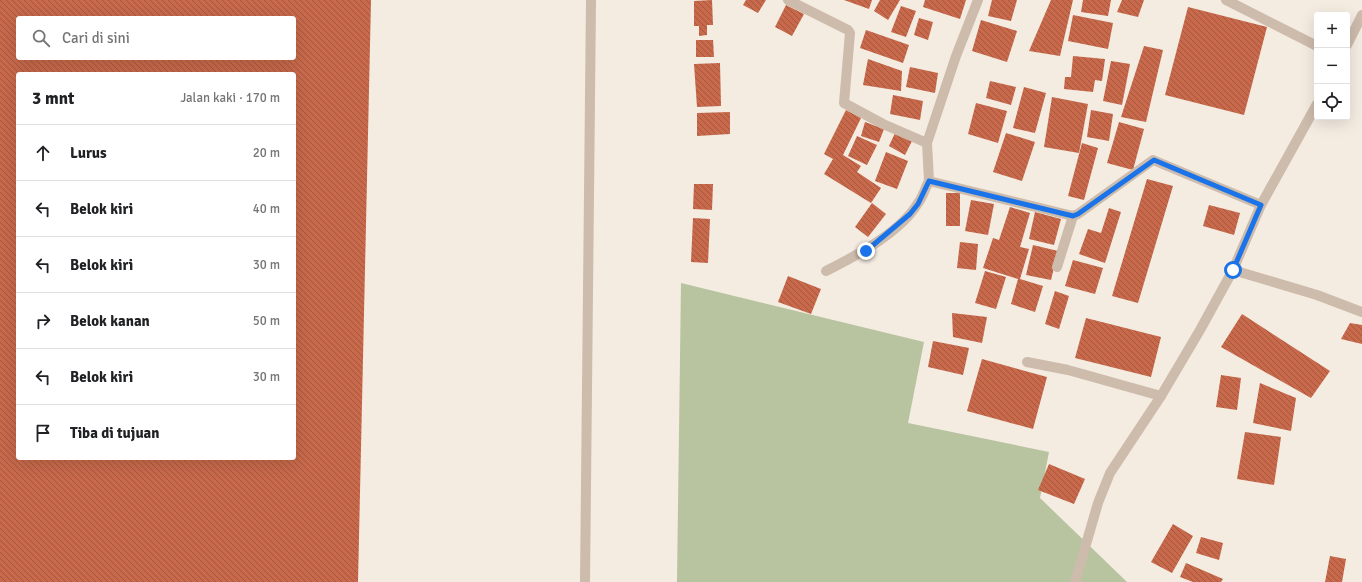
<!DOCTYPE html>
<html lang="id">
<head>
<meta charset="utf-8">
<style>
  body { margin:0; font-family:Signika,sans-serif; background:#f2f2f2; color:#202124 }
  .controls { position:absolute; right:12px; top:12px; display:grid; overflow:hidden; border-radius:4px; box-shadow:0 4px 16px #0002 }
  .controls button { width:36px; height:36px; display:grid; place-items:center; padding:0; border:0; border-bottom:1px solid #e0e0e0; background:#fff; color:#202124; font:20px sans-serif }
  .stop { position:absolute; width:12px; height:12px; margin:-9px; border:3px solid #1a73e8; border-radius:50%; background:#fff }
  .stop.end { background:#1a73e8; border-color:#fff; box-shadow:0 1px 4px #0008 }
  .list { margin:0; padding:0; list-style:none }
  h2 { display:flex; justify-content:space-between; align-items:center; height:52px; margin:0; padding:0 16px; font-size:17px }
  h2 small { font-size:13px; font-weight:400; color:#757577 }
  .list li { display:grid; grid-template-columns:26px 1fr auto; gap:12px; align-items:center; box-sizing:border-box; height:56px; padding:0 16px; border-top:1px solid #e0e0e0 }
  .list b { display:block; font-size:15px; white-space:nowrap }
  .list em { font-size:13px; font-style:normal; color:#757577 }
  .icon { flex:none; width:22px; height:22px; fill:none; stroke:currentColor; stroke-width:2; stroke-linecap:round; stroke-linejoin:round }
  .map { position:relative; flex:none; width:1362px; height:582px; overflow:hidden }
  .search { position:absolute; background:#fff; box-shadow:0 4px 16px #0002; left:16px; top:16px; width:280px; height:44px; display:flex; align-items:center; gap:10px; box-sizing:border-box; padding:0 14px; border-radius:4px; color:#757577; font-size:15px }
  .panel { position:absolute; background:#fff; box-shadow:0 4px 16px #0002; left:16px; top:72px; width:280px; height:388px; border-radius:4px }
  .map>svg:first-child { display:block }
  .grass { fill:#b8c4a0 }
  .building { fill:url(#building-back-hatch); fill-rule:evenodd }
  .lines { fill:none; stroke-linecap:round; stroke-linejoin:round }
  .minor { stroke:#cdbbac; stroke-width:10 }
  .route { stroke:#1a73e8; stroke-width:5 }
</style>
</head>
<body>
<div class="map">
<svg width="1362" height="582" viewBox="0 0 1362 582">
  <defs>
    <pattern id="building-back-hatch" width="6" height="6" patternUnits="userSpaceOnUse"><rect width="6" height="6" fill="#c8694b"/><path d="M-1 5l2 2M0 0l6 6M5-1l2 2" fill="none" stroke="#a4573f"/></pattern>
  </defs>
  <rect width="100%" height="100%" fill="#f4ebe1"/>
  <path class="grass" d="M681 283 924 342 908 423 1049 452 1040 498 1127 582H677Z"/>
  <g class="building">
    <path d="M0 0H371L358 582H0ZM18 18H294V58H18ZM18 74H294V458H18Z"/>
    <path d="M712 0 713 25H707V35L699 36V26H694V1Z"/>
    <path d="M746 0H766L758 13 743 5Z"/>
    <path d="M844 0H872L869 9Z"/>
    <path d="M880 0H900L888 20 874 11Z"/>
    <path d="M925 0H966L960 19 923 7Z"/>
    <path d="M992 0H1017L1011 21 988 16Z"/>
    <path d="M1051 0H1073L1060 56 1029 51Z"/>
    <path d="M1083 0H1111L1108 16 1081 12Z"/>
    <path d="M1122 0H1144L1138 17 1117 12Z"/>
    <path d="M786 5 804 14 792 36 775 27Z"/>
    <path d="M901 6 916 11 906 37 891 32Z"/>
    <path d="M1188 7 1267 27 1244 115 1165 95Z"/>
    <path d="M1073 15 1113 23 1108 49 1068 41Z"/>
    <path d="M919 18 933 22 928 40 914 35Z"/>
    <path d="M981 20 1017 31 1007 62 972 51Z"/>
    <path d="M866 30 909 45 903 63 860 48Z"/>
    <path d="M696 40H713L714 57H696Z"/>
    <path d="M1144 46 1163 50 1146 122 1121 117Z"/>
    <path d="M1073 56 1105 59 1102 81 1095 80 1093 92 1064 89 1065 77H1071Z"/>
    <path d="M868 59 902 71 901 91 863 85Z"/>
    <path d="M1111 61 1130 64 1122 105 1103 101Z"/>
    <path d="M720 63 721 106 697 107 694 64Z"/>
    <path d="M910 67 938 73 935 93 906 87Z"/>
    <path d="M990 81 1016 87 1011 105 986 98Z"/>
    <path d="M1024 87 1046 93 1035 133 1013 128Z"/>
    <path d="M893 95 923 101 920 120 890 114Z"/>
    <path d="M1052 97 1088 104 1079 153 1044 147Z"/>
    <path d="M976 103 1007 111 998 143 968 134Z"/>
    <path d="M846 110 861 118 843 155 861 166 857 172 881 188 871 203 824 174 833 159 824 154Z"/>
    <path d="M1091 110 1113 114 1109 141 1087 137Z"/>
    <path d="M730 112V134L697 136V113Z"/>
    <path d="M865 122 884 129 879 142 861 136Z"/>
    <path d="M1119 122 1144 129 1133 170 1107 163Z"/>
    <path d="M895 133 912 141 905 155 889 146Z"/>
    <path d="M1006 133 1035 142 1022 181 993 172Z"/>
    <path d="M857 136 877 145 867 165 848 156Z"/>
    <path d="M1082 143 1098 148 1084 200 1068 196Z"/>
    <path d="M886 152 908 161 897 189 875 181Z"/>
    <path d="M1147 179 1173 186 1138 303 1112 296Z"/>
    <path d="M694 184H713L712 210 693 209Z"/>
    <rect x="946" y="193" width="14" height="33"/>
    <path d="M971 200 994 204 988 235 965 231Z"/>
    <path d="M872 203 886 214 868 237 855 227Z"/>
    <path d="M1209 205 1240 213 1234 235 1203 226Z"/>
    <path d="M1010 207 1030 213 1020 247 1029 249 1020 279 1043 286 1035 312 1011 304 1018 279 983 268 993 238 999 240Z"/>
    <path d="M1109 208 1121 212 1105 263 1079 254 1088 229 1101 233Z"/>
    <path d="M1035 212 1061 219 1054 245 1029 239Z"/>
    <path d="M693 218 710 219 708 263 691 262Z"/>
    <path d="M960 242 978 244 976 270 957 268Z"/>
    <path d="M1033 245 1058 251 1051 280 1026 275Z"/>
    <path d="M1073 260 1103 268 1095 294 1065 286Z"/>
    <path d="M985 271 1006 277 996 309 975 303Z"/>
    <path d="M788 276 821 289 811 314 778 302Z"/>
    <path d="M1055 291 1069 296 1059 329 1045 324Z"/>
    <path d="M952 313 987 317 982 343 953 337Z"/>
    <path d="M1242 314 1330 371 1311 398 1221 347Z"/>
    <path d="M1086 318 1161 337 1151 377 1075 358Z"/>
    <path d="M1350 323 1362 325V344L1341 339Z"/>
    <path d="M933 341 969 348 963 375 928 367Z"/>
    <path d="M982 359 1047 377 1033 429 967 411Z"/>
    <path d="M1221 375 1241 378 1237 410 1216 407Z"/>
    <path d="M1260 383 1296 398 1291 431 1253 423Z"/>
    <path d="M1245 432 1281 437 1274 485 1237 479Z"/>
    <path d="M1049 464 1085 479 1074 504 1038 490Z"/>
    <path d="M1173 524 1193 536 1172 573 1151 562Z"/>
    <path d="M1201 537 1223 543 1219 560 1196 553Z"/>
    <path d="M1330 556 1346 559 1342 582H1325Z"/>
    <path d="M1186 563 1223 579 1221 582H1193L1180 577Z"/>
  </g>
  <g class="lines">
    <g class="minor">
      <path d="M788 0 848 30 850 33 844 103 883 124 927 143"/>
      <path d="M978 0 956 56 927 143 929 181 1073 216 1078 214 1153 160 1261 205"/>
      <path d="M1226 0 1317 46"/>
      <path d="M1347 45 1362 15"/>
      <path d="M1057 267 1073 216"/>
      <path d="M1233 270 1317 295 1362 312"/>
      <path d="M826 271C856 256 901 232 918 203 923 197 925 188 929 181"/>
      <path d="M1027 362 1068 370 1161 396"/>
      <path d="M585 582 591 0"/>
      <path d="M1075 582 1098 503 1110 473 1161 396 1200 330 1233 270 1261 205 1317 104"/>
    </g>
  </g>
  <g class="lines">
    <path class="route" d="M866 251 910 214 918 204 929 181 1073 216 1078 214 1154 160 1261 205 1233 270"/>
  </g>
</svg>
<div class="controls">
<button>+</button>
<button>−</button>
<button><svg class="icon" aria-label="locate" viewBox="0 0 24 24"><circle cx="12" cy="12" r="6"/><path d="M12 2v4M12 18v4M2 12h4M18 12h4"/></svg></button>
</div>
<div class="stop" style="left:1233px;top:270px"></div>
<div class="stop end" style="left:866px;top:251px"></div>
<div class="search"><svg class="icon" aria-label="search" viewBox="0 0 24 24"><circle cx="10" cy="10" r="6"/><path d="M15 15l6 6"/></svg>Cari di sini</div>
<section class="panel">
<h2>3 mnt<small>Jalan kaki · 170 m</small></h2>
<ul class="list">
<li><svg class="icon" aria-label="ahead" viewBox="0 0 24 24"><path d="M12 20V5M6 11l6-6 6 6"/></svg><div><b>Lurus</b></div><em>20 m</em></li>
<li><svg class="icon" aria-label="left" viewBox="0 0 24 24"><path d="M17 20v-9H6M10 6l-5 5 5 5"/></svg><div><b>Belok kiri</b></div><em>40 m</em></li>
<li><svg class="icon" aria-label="left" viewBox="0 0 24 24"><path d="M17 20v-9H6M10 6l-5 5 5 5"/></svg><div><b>Belok kiri</b></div><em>30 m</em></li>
<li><svg class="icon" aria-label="right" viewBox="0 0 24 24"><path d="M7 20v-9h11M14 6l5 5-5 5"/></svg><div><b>Belok kanan</b></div><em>50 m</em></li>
<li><svg class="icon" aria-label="left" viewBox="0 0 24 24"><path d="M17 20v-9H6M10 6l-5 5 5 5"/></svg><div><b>Belok kiri</b></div><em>30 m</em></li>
<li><svg class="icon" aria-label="arrive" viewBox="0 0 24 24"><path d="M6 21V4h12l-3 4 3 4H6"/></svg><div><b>Tiba di tujuan</b></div></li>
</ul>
</section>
</div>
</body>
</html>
